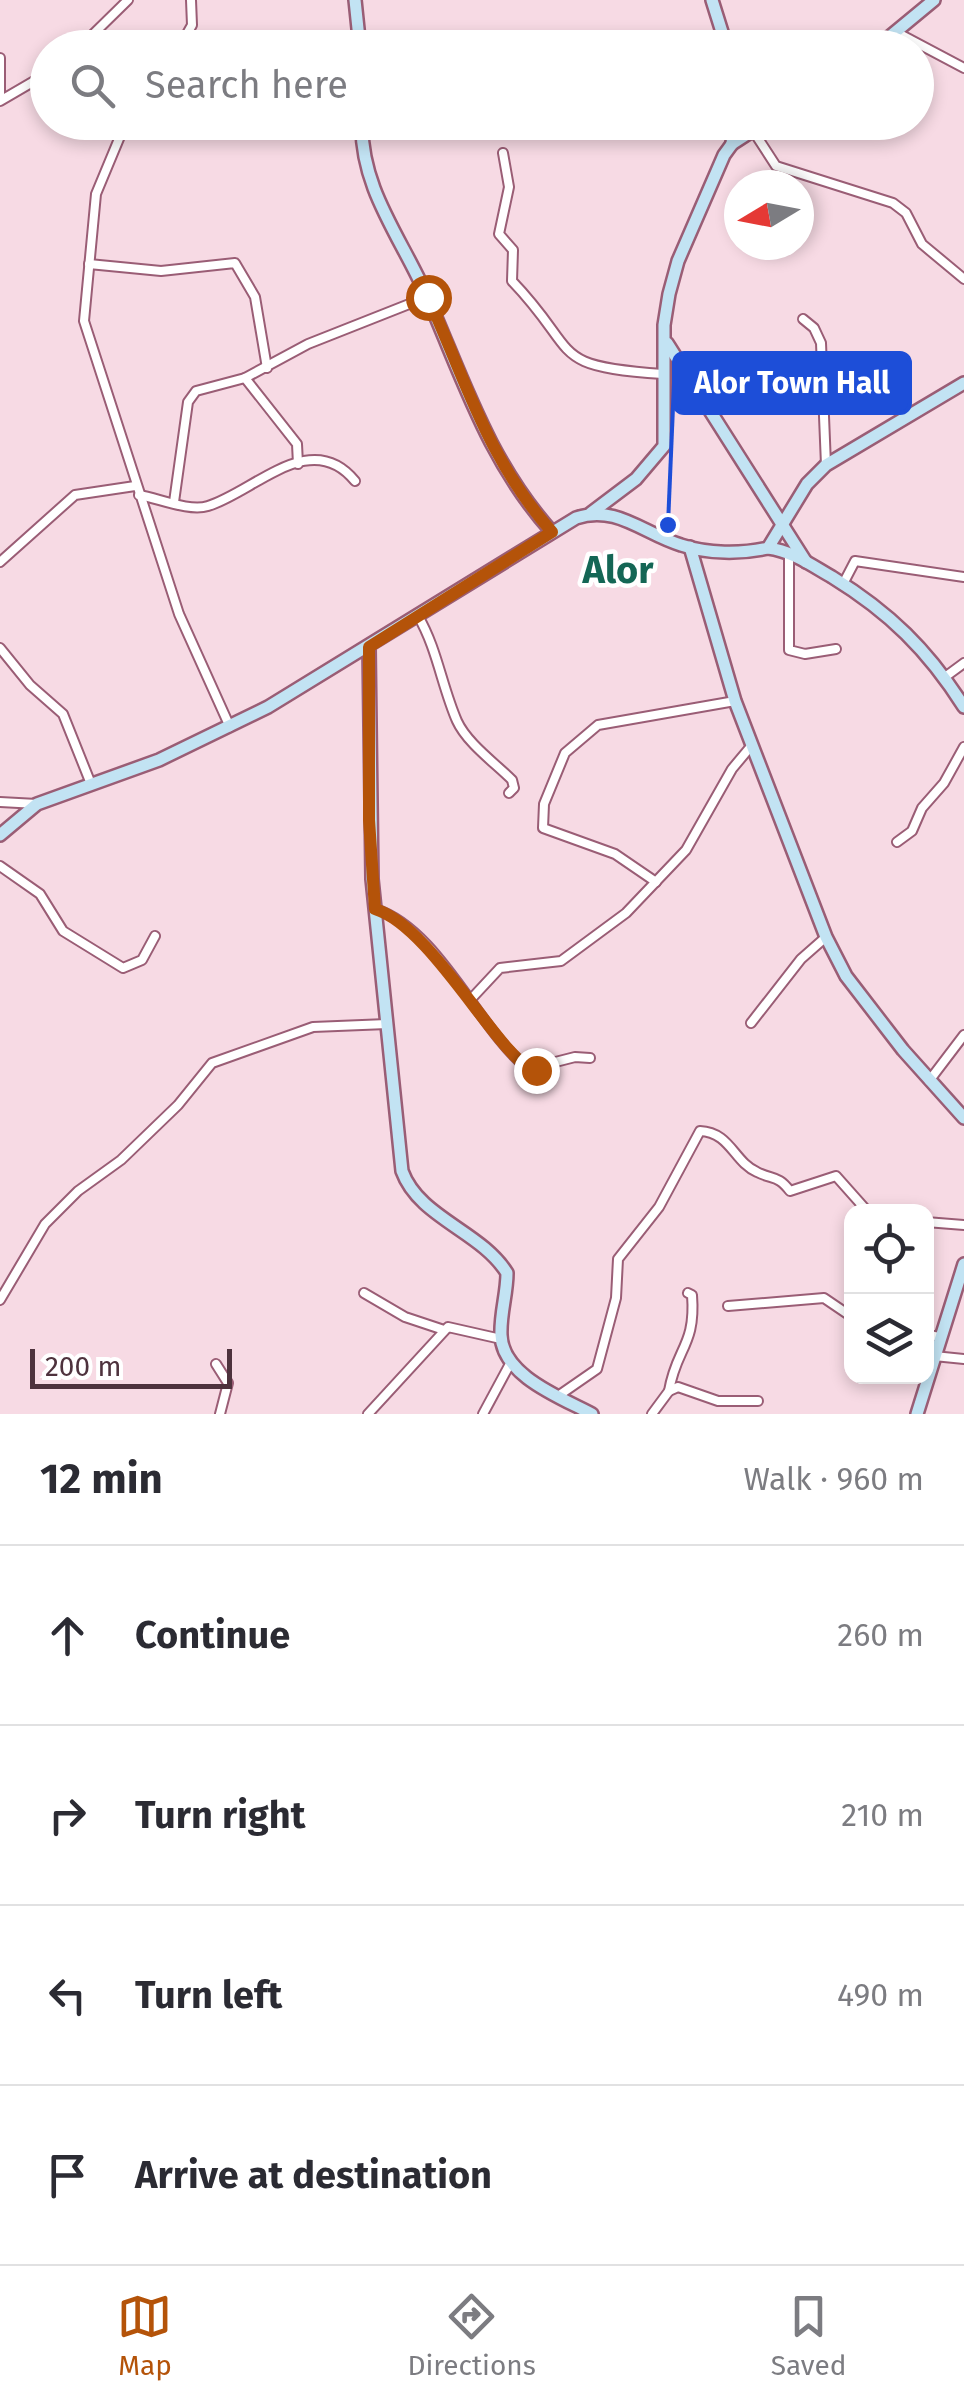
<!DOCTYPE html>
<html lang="en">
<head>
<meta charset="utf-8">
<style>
  body { margin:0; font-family:"Fira Sans",sans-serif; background:#f7f7f7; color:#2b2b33 }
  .controls { position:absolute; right:30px; bottom:30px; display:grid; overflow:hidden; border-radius:20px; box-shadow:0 5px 15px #0003 }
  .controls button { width:90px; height:90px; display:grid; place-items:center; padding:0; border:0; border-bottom:2px solid #e1e1e2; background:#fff; color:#2b2b33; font:50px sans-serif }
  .compass { position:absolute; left:724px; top:170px; width:90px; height:90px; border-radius:50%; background:#fff; box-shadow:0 5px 15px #0003; rotate:260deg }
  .scale { position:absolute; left:30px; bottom:25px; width:202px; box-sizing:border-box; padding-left:10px; border:5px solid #4e323d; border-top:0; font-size:28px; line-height:35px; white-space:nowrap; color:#4e323d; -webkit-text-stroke:8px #fff; paint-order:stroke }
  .stop { position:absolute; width:30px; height:30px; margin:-22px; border:8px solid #b45309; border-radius:50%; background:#fff }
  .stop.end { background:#b45309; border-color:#fff; box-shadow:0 2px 10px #0008 }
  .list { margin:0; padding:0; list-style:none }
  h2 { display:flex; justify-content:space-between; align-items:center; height:130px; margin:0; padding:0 40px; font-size:42px }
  h2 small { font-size:32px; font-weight:400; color:#7c7c81 }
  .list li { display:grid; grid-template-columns:65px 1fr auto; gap:30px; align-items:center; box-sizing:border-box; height:180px; padding:0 40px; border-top:2px solid #e1e1e2 }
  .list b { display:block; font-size:38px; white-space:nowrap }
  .list em { font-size:32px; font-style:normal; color:#7c7c81 }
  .icon { flex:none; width:55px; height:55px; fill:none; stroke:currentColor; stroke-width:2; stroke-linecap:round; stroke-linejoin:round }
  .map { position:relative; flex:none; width:964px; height:1414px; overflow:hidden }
  .search { position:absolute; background:#fff; box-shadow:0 5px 15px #0003; left:30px; right:30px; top:30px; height:110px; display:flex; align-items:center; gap:25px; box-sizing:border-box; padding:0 35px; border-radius:55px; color:#7c7c81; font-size:38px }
  .sheet { height:850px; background:#fff }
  nav { display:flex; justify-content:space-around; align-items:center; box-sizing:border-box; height:140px; border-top:2px solid #e1e1e2; background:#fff; font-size:28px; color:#7c7c81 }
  nav a { display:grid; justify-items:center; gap:5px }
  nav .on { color:#b45309 }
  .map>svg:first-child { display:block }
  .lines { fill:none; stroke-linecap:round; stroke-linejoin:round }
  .street-casing { stroke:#9a5d75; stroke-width:12 }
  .secondary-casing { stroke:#9a5d75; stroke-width:16 }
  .street { stroke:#fff; stroke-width:8 }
  .secondary { stroke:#c2e3f3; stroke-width:11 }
  .route { stroke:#b45309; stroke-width:12 }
  .labels { text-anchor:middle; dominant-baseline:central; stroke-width:9; stroke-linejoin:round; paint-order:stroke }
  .district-label { font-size:38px; font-weight:bold; fill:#146655; stroke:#fff }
  .leader { fill:none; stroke:#1d4ed8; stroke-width:4 }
  .callout-dot { fill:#1d4ed8; stroke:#fff; stroke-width:4 }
  .callout { fill:#1d4ed8; stroke:#1d4ed8; stroke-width:4 }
  .callout-label { font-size:30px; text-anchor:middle; font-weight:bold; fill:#fff }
</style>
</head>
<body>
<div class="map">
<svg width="964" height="1414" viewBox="0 0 964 1414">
  <rect width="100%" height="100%" fill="#f7dae4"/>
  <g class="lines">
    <g class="street-casing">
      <g id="street">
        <path d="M896 32 964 68"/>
        <path d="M79 48 128 0"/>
        <path d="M179 48 192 25 191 0"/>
        <path d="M0 58V96"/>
        <path d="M0 101 48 73"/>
        <path d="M126 122 96 194 84 321 179 614 230 727"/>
        <path d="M752 129 776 166 893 203 906 213 922 244 964 279"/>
        <path d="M503 153 509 187 499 234 513 250 512 281C582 354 546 366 663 374"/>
        <path d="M89 264 161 271 235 263 255 297 267 368"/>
        <path d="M803 319 814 328 821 343 826 465"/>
        <path d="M245 378 297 444 298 464"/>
        <path d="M139 495C158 498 189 512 208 506 254 492 311 427 355 481"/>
        <path d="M174 502 188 402 196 391 245 378 308 344 427 297"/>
        <path d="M789 554V650L805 654 836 649"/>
        <path d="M0 562 75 495 135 486"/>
        <path d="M843 584 855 561 964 577"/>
        <path d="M418 616C437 648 442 687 457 721 467 743 495 763 512 780L514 788 509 793"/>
        <path d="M0 648 30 685 63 714 91 784"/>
        <path d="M945 677 964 663"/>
        <path d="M0 802 37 804"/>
        <path d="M897 842 912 831 922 808 944 783 964 747"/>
        <path d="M0 866 40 894 63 931 123 968 142 960 155 936"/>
        <path d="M656 882 615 854 543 828 544 804 565 753 598 725 735 701"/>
        <path d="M375 909C439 929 478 1029 528 1069L575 1057 590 1058"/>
        <path d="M472 998 500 968 561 961 626 913 686 850 732 769 752 745"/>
        <path d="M751 1023 801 959 826 937"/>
        <path d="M929 1081 964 1035"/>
        <path d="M926 1222 964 1225"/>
        <path d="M364 1293 405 1317 444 1330"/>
        <path d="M0 1300 45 1224 78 1191 121 1160 178 1105 212 1063 313 1027 387 1024"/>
        <path d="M728 1306 824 1298 852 1317"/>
        <path d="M926 1334 938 1337"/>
        <path d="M934 1356 964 1359"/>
        <path d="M216 1364 228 1383 220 1414"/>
        <path d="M669 1391C676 1348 696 1346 692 1295L688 1293"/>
        <path d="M558 1396 597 1369 616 1298 618 1259 659 1207 700 1131C730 1132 734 1162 757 1172 773 1180 778 1175 790 1191L836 1176 868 1212"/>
        <path d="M368 1414 448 1327 501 1339"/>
        <path d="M483 1414 511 1362"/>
        <path d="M652 1414 669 1391 678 1387 718 1401H758"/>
      </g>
    </g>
    <g class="secondary-casing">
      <g id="secondary">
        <path d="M355 0 360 48"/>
        <path d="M712 0 727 48"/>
        <path d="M876 48 934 0"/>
        <path d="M362 122C360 190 404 241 429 301 465 384 490 463 552 532"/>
        <path d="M732 144 734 122"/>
        <path d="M667 343 806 562"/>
        <path d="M591 513 636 479 664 446V325L669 294 678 261 724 155 732 144 766 122"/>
        <path d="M690 547 735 701 826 937 846 976 903 1050 964 1118"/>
        <path d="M768 548C792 551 811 565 832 577 889 612 928 650 964 707"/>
        <path d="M369 647 372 879 402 1171C419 1218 481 1231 507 1273 507 1294 500 1314 501 1335 502 1376 562 1398 592 1414"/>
        <path d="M0 835 37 804 159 760 268 707 576 518C616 504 644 534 681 545 708 554 741 554 768 548L807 484 826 465 964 383"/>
        <path d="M917 1414 964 1264"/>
      </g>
    </g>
    <use href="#street" class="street"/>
    <use href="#secondary" class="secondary"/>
  </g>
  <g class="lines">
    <path class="route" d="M428 297C467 383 487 458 552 532L369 647V820L375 909C434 927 503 1066 536 1070"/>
  </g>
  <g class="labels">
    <g class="district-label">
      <text x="618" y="570">Alor</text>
    </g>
  </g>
  <path class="leader" d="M668 525L674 383"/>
  <circle class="callout-dot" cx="668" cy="525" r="10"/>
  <rect class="callout" x="674" y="353" width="236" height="60" rx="10"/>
  <g class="callout-label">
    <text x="792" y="393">Alor Town Hall</text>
  </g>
</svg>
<div class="controls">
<button><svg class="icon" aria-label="locate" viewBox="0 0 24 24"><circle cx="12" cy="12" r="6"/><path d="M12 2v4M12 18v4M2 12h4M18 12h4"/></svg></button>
<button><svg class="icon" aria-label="layers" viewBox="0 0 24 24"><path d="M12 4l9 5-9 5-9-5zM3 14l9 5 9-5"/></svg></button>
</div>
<svg class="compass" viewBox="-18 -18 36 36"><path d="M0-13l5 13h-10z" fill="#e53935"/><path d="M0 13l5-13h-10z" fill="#7c7c81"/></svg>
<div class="scale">200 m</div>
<div class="stop" style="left:428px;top:297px"></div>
<div class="stop end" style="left:536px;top:1070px"></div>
<div class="search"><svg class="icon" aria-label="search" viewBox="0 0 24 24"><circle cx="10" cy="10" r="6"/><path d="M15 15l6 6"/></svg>Search here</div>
</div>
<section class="sheet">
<h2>12 min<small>Walk · 960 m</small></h2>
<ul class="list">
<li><svg class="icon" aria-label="ahead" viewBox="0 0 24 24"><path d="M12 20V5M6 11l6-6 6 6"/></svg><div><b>Continue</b></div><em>260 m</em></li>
<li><svg class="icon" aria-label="right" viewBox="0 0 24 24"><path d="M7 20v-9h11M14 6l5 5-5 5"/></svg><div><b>Turn right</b></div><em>210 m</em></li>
<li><svg class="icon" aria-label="left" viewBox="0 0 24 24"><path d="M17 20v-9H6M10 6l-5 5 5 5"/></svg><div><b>Turn left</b></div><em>490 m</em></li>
<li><svg class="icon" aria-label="arrive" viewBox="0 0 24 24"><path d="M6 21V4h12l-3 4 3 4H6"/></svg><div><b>Arrive at destination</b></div></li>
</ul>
</section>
<nav>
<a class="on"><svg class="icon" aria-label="map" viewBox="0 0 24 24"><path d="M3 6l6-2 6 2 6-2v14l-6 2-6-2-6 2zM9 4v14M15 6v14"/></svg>Map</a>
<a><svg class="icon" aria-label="directions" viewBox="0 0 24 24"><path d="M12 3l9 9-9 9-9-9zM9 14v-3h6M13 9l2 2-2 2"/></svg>Directions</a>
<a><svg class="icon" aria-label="saved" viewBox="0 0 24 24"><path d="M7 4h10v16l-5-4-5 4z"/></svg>Saved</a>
</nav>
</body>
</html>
